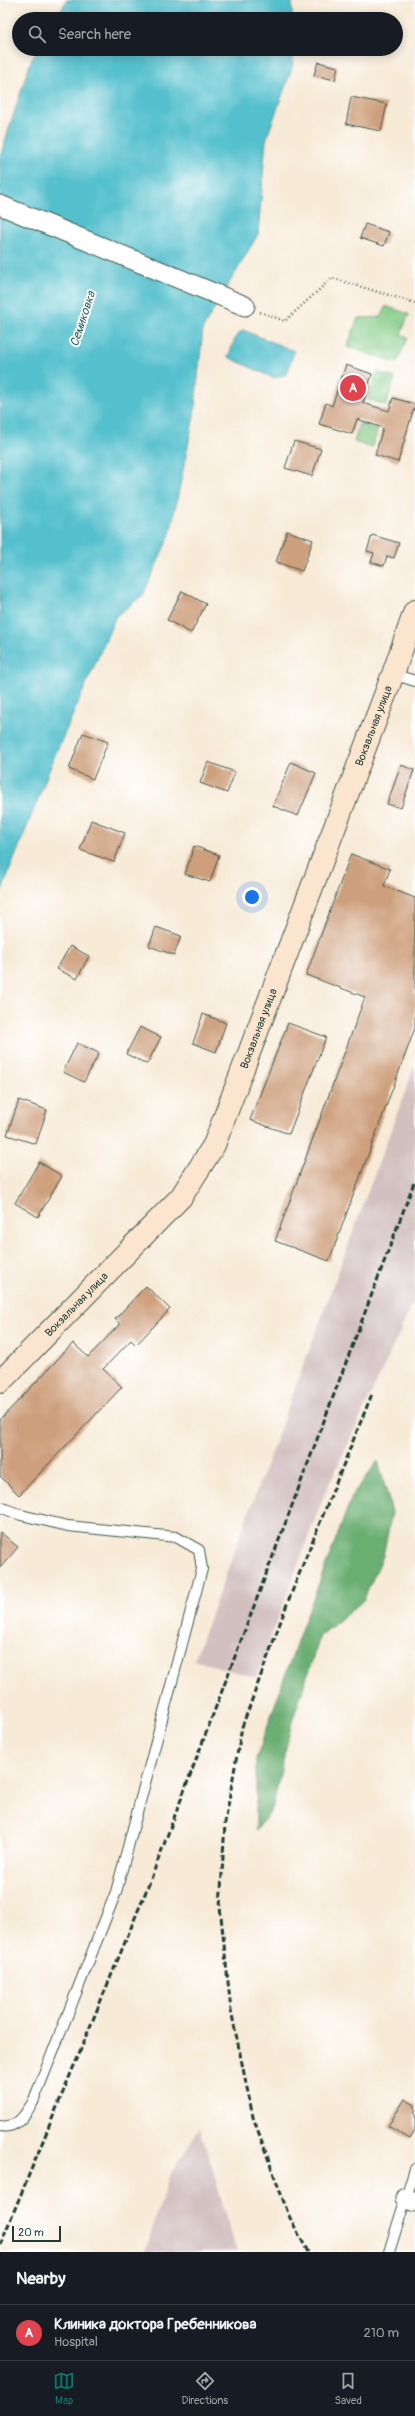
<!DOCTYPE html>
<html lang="en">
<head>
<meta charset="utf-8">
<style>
  body { margin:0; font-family:Pangolin,sans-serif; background:#20242c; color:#f1f3f6 }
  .scale { position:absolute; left:12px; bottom:10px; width:49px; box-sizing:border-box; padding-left:4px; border:2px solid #1f3d34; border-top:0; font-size:11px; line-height:14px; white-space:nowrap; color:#1f3d34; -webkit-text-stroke:3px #fff; paint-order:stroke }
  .you { position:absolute; left:252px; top:897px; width:14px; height:14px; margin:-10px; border:3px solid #fff; border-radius:50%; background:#1a73e8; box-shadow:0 0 0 6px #1a73e833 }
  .badge { display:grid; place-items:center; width:26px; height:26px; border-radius:50%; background:#0f766e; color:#fff; font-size:13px; font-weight:700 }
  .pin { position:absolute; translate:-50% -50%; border:2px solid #fff; box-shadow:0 1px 4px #0006 }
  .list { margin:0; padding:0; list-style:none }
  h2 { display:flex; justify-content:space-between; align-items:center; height:52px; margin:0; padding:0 16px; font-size:17px }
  h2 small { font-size:13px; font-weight:400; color:#9ea1a6 }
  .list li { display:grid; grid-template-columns:26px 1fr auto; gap:12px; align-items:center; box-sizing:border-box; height:56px; padding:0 16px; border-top:1px solid #363941 }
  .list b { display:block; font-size:15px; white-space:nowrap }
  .list p { margin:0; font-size:13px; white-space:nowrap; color:#9ea1a6 }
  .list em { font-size:13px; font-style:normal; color:#9ea1a6 }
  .icon { flex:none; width:22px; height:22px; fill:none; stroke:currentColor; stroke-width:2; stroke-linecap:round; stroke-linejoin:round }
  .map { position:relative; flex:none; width:415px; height:2252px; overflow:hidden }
  .search { position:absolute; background:#171b24; box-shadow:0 2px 10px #0003; left:12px; right:12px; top:12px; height:44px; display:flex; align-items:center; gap:10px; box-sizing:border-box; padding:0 14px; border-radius:22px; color:#9ea1a6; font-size:15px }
  .sheet { height:108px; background:#171b24 }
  nav { display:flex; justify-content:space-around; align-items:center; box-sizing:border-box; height:56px; border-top:1px solid #363941; background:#171b24; font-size:11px; color:#9ea1a6 }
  nav a { display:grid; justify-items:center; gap:2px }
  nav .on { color:#0f766e }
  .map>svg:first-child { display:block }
  .industrial { fill:#d2bfc0 }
  .green { fill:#84ca85; stroke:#52845c }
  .forest { fill:#6bae72; stroke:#457653 }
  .water { fill:#54c0cd; stroke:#3a7e80 }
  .building { fill:#cd9f7c }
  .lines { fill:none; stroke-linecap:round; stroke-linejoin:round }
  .lane-casing { stroke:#3f574c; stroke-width:12 }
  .street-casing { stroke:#3f574c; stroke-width:21 }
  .secondary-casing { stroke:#3f574c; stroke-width:24 }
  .path { stroke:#3f574c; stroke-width:2.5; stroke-dasharray:1 3; stroke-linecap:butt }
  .lane { stroke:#fff; stroke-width:10 }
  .street { stroke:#fff; stroke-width:19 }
  .secondary { stroke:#fce5cf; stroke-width:22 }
  .rail { stroke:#1f3d34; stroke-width:3; stroke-dasharray:6 3; stroke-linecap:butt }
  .labels { text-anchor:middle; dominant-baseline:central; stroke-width:4; stroke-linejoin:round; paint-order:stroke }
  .street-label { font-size:11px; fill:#1f3d34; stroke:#fff }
  .water-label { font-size:12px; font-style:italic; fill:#2f6462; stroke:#fff }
</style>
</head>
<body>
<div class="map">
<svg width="415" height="2252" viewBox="0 0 415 2252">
  <rect width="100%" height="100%" fill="#fff"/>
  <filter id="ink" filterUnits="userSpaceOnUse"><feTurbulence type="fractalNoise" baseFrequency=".025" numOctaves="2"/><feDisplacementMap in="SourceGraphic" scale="8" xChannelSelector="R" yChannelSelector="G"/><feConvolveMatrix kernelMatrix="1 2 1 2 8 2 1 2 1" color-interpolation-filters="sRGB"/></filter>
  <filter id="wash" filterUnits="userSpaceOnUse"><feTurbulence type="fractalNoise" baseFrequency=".012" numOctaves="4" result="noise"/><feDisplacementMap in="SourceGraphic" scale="16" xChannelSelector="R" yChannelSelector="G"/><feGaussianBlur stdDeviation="0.9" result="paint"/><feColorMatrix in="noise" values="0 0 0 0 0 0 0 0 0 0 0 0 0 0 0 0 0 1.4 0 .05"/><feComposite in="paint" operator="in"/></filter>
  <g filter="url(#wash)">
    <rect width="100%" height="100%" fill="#f7ead7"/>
    <g class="industrial">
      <path d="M415 1065V1299L322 1500 256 1678 194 1660Z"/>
      <path d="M200 2127 237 2252H145L169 2177Z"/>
    </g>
    <g class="green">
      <path d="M386 306 409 314 401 334 408 338 397 363 347 347 358 318 381 317Z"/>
      <path d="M377 372 395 378 386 405 368 400Z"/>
      <path d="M359 423 378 429 372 448 354 442Z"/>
    </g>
    <path class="forest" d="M378 1461 392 1512 383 1556 363 1601 320 1636 292 1722 272 1809 256 1831V1759L300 1633 353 1494Z"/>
    <g class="water">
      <path d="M67 0H292V19H56Z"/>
      <path d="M38 49H293V65L266 140 258 234 203 328 194 416 170 534 143 595 116 616 56 753 0 895V157L30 63Z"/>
      <path d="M243 330 294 351 287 374 274 378 228 357 236 336Z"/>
    </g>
    <g id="blocks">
      <g class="building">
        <path d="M318 62 338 67 335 80 314 75Z"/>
        <path d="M351 97 387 104 381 131 346 124Z"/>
        <path d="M365 224 389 232 384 246 360 238Z"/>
        <path d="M346 365 372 374 363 403 389 411 393 398 415 404 398 462 375 455 383 428 357 419 352 434 319 424 326 403 332 406Z"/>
        <path d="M294 441 321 449 312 476 285 468Z"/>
        <path d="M287 531 313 540 302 571 276 562Z"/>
        <path d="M372 535 399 543 394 558 387 556 384 566 371 562 374 553 367 551Z"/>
        <path d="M182 591 206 604 191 633 167 620Z"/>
        <path d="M83 733 108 742 93 779 69 769Z"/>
        <path d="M208 762 235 772 227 793 200 783Z"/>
        <path d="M291 762 316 773 298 816 273 806Z"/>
        <path d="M401 765 414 770 401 808 387 804Z"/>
        <path d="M91 820 125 833 114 862 80 850Z"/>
        <path d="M194 846 219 855 210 882 185 874Z"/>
        <path d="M351 854 390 869 384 886 415 898V1028L329 1261 275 1241 365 997 306 975Z"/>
        <path d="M156 927 181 936 174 955 149 946Z"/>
        <path d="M70 946 89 956 77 979 57 969Z"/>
        <path d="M203 1014 226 1023 216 1052 193 1043Z"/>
        <path d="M288 1023 326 1037 289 1134 250 1120Z"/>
        <path d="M140 1027 161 1037 147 1064 126 1054Z"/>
        <path d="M77 1043 99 1053 84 1082 63 1072Z"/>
        <path d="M19 1100 47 1110 36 1144 7 1135Z"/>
        <path d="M39 1162 62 1176 38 1217 15 1203Z"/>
        <path d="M146 1286 170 1309 136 1345 131 1340 103 1369 122 1387 19 1495 0 1476V1420L73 1343 88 1357 120 1324 115 1319Z"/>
        <path d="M0 1532 18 1547 0 1568Z"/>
        <path d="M405 2099 415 2105V2131L410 2139 388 2126Z"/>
      </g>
    </g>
  </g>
  <g filter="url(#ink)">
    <use href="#blocks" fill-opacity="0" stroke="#3f574c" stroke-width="1"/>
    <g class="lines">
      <g class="lane-casing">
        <g id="lane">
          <path d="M393 674 415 681"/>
          <path d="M0 1507 21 1515 68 1526 176 1537 199 1550 202 1569 116 1892 33 2102C25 2115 17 2129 0 2126"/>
          <path d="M389 2252 415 2169"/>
        </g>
      </g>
      <g class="street-casing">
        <g id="street">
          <path d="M0 205 245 306"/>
          <path d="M405 2198 415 2202"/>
        </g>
      </g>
      <g class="secondary-casing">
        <g id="secondary">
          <path id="s1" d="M0 1382 181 1197 214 1145 393 674 415 611"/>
        </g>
      </g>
      <path class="path" d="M260 312 285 321 332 278 415 303"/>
      <use href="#lane" class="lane"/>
      <use href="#street" class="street"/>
      <use href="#secondary" class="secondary"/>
      <g class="rail">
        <path d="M0 2245 149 1884 415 1180"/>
        <path d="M308 2252 289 2216 253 2117 231 2010 220 1907 225 1823 242 1727 287 1604 372 1394"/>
      </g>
    </g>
  </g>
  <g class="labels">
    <g class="street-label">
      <text stroke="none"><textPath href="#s1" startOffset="769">Вокзальная улица</textPath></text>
      <text stroke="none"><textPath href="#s1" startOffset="445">Вокзальная улица</textPath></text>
      <text stroke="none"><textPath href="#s1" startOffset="109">Вокзальная улица</textPath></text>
    </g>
    <g class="water-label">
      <text transform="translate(83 319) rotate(-72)">Семиковка</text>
    </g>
  </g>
</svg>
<div class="scale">20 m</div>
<div class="you"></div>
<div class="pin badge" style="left:353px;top:388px;background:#e0444e">A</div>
<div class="search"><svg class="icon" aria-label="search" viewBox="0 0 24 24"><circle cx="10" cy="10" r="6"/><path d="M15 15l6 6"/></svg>Search here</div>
</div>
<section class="sheet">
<h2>Nearby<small></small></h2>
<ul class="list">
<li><span class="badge" style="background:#e0444e">A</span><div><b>Клиника доктора Гребенникова</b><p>Hospital</p></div><em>210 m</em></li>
</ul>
</section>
<nav>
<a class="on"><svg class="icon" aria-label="map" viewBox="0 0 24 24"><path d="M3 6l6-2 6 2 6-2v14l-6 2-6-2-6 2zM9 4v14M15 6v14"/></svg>Map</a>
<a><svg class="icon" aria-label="directions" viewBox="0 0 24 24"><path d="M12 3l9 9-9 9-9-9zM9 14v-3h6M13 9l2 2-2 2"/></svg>Directions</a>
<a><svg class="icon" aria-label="saved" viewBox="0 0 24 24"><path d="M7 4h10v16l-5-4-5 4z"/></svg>Saved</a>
</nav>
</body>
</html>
